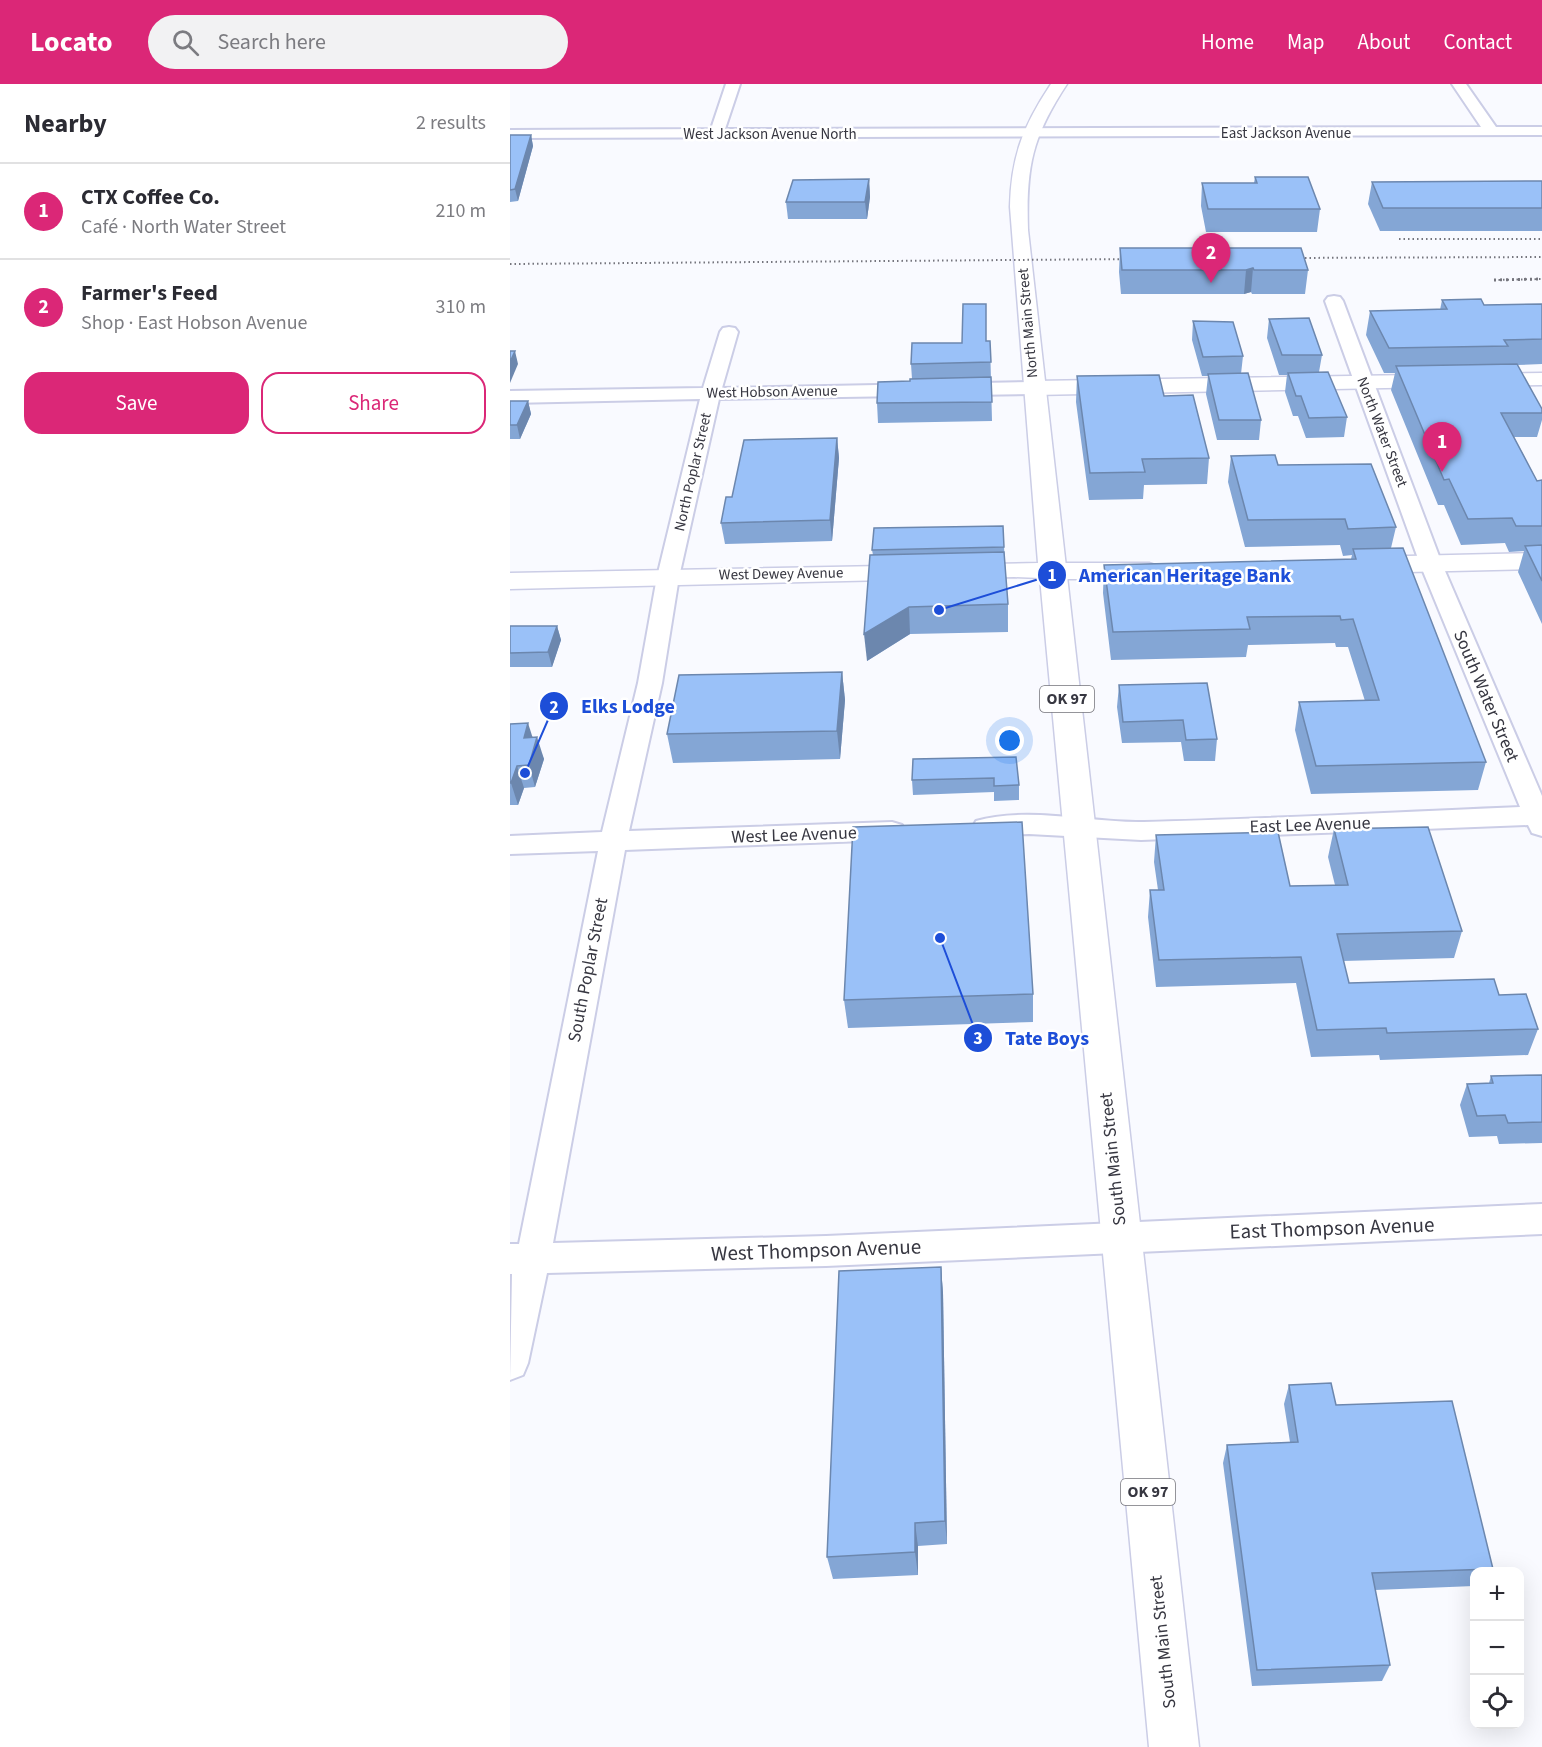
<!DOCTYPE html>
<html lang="en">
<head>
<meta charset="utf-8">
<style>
  body { margin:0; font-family:"Source Sans 3",sans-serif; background:#f2f2f3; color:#2b2b33 }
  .controls { position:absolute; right:18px; bottom:18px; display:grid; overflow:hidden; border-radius:12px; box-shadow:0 6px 24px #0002 }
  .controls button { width:54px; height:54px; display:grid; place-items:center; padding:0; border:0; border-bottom:2px solid #e1e1e2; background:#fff; color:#2b2b33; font:30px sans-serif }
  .you { position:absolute; left:500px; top:657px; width:21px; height:21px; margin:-15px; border:4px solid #fff; border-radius:50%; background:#1a73e8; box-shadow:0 0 0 9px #1a73e833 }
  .badge { display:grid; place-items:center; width:39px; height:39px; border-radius:50%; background:#db2777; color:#fff; font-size:20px; font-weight:700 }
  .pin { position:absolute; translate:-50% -50px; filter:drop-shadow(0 2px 3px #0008) }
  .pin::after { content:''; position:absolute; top:32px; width:21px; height:18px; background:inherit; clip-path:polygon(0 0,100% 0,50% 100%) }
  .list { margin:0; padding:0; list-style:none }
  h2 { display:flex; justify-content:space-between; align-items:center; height:78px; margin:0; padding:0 24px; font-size:26px }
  h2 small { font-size:20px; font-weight:400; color:#7c7c81 }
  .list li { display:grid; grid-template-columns:39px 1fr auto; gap:18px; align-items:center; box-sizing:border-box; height:96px; padding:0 24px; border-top:2px solid #e1e1e2 }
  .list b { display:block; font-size:22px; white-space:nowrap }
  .list p { margin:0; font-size:20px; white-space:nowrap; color:#7c7c81 }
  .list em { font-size:20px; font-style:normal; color:#7c7c81 }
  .actions { display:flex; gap:12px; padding:18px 24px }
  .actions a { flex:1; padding:14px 0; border:2px solid #db2777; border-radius:18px; text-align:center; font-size:21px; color:#db2777 }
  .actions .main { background:#db2777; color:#fff }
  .icon { flex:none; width:33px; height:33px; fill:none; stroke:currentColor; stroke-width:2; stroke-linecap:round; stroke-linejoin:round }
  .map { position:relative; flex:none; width:1032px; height:1663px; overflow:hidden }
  header { display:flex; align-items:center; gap:36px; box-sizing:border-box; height:84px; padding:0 30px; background:#db2777; color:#fff }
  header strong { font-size:28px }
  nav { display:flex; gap:33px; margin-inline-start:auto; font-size:21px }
  .search { width:420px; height:54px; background:#f2f2f3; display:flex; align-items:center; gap:15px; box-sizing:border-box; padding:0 21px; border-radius:33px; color:#7c7c81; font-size:22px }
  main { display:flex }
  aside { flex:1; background:#fff }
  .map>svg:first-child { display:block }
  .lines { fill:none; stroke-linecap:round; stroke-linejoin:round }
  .minor-casing { stroke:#cbcde6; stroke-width:4 }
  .tertiary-casing { stroke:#cbcde6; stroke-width:3 }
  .secondary-casing { stroke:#cbcde6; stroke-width:3 }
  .primary-casing { stroke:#cbcde6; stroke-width:3 }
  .minor { fill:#fff; fill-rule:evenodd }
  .tertiary { fill:#fff; fill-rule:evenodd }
  .secondary { fill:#fff; fill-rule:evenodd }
  .primary { fill:#fff; fill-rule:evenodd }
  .rail-far1 { stroke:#75757d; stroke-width:2; stroke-dasharray:1.5 3; stroke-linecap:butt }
  .rail { stroke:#75757d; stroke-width:3; stroke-dasharray:2 4; stroke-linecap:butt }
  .wall { fill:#84a6d5 }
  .shaded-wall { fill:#6c87ae }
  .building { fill:#9ac1f8; stroke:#6c87ae; stroke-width:1.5 }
  .labels { text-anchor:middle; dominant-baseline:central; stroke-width:5; stroke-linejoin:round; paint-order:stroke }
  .far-street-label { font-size:15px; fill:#373741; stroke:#fff }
  .shield { fill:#fff; stroke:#73737a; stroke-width:1.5 }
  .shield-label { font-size:16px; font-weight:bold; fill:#373741 }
  .street-label { font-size:18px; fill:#373741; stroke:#fff }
  .near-street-label { font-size:21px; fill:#373741; stroke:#fff }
  .leader { fill:none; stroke:#1d4ed8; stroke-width:2 }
  .callout-dot { fill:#1d4ed8; stroke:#fff; stroke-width:2 }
  .mark-label { font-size:18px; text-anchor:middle; font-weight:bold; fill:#fff }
  .callout-label { font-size:20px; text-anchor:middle; font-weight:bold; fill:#1d4ed8; stroke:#fff; stroke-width:5; stroke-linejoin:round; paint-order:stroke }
</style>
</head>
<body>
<header>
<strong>Locato</strong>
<div class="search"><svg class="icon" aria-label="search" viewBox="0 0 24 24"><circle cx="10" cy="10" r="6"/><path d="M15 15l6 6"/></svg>Search here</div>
<nav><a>Home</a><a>Map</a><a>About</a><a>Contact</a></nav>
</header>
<main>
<aside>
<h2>Nearby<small>2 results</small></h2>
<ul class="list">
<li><span class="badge">1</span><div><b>CTX Coffee Co.</b><p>Café · North Water Street</p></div><em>210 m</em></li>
<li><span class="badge">2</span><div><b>Farmer's Feed</b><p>Shop · East Hobson Avenue</p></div><em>310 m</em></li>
</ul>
<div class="actions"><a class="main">Save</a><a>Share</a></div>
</aside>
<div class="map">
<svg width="1032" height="1663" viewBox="0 0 1032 1663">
  <rect width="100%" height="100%" fill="#f9faff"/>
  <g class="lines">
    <g class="minor-casing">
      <g id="minor">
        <path d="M216 0H230L215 45 971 43 942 0H956L986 43H1032V51L0 54V46L201 45Z"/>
        <path d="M824 212 830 213 833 217 932 480 1032 712V752L1022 749 1018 741 631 756 519 750 476 752 466 749 463 743 466 737C518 722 581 739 634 738 759 735 885 728 1010 723L910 480 815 217 818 213Z"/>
        <path d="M219 243 225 244 228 248 212 304 524 298 531 300 533 304 531 308 524 310 209 315 169 493 152 599 119 747 382 738 392 741 395 747 392 753 382 756 115 766 43 1159 316 1152 1032 1120V1150L316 1182 37 1189 18 1279 13 1291 0 1296 2 1190H0V1160H9L88 767 0 770V752L92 748 128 599 147 493 190 315 0 319V307L193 304 210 248 213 244Z"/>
      </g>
    </g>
    <g class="tertiary-casing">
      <path id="tertiary" d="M1032 289V301L524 311 516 309 513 304 516 299 524 297Z"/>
    </g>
    <g class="secondary-casing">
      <g id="secondary">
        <path d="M1032 469V485L855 489 846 486 842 481 846 476 855 473Z"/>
        <path d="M542 479H639L648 482 652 487 648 492 639 495H542L533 492 529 487 533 482Z"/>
      </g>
    </g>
    <g class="primary-casing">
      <path id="primary" d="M541 0H557C522 53 516 83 518 146L689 1663H639L530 494 504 493 0 505V489L528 479 500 123C501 73 513 42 541 0Z"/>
    </g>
    <use href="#minor" class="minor"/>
    <use href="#tertiary" class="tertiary"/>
    <use href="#secondary" class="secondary"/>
    <use href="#primary" class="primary"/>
    <g class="rail-far1">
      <path d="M889 155H1032"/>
      <path d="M777 174 1032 173"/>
      <path d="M0 180 627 175"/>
      <path d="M984 196 1032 195"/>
    </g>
    <path class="rail" d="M984 196 1032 195"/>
  </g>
  <g class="wall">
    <path d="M0 51H21L23 62 8 117 0 118Z"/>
    <path d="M745 93 810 125 807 148H696L691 122 692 99H744Z"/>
    <path d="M359 95 360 113 357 135H278L276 118Z"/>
    <path d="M1032 97V147H870L858 120 862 98Z"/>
    <path d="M610 164 798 186 795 210H742L741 208 734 210H611L609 188Z"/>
    <path d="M932 216 974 221 1032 220V280L1007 281 1032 325V336L1027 353H1004L1027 397 1032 396V540L1008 488 1014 467 999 468 995 459 951 461 934 421H928L881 306 885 289H874L856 251 860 227 930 226Z"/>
    <path d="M759 235 812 271 809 288 837 333 834 353 796 354 788 332H783L775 308 777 291H769L757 254Z"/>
    <path d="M683 237 733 272 731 290 751 336 749 356H707L696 310 698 292H692L682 256Z"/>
    <path d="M480 257 482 337 368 339 367 319 400 297 402 295 401 280 452 259Z"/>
    <path d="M567 292 654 312 699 374 697 400 634 401 633 415 579 416 566 318Z"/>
    <path d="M0 317H18L21 330 10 355H0Z"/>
    <path d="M327 354 329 374 322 457 215 460 211 439Z"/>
    <path d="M721 372 768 381 886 443 881 464 976 678 968 706 801 710 785 646 789 618 855 617 838 563H826L825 559 738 561 736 573 601 576 593 509 594 481 841 475 842 471 833 472 830 461 735 463 718 398Z"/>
    <path d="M494 463 498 520V548L400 550 357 577 363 471 362 466Z"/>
    <path d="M0 542H47L51 556 42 583H0Z"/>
    <path d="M332 588 335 616 330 675 163 679 157 650Z"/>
    <path d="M609 601 707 655 705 677H674L671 658 612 659 607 623Z"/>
    <path d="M0 640 23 653 34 675 25 703 14 704 8 721H0Z"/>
    <path d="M506 673 509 701V716L484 717V708L403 711 402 696Z"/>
    <path d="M824 745 952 847 944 874 833 877 839 899 989 911 1028 945 1018 971 870 976 869 971 801 973 786 899 646 903 638 833 640 806H648L644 778 646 751 780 802 825 801 818 773Z"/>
    <path d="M523 910V938L338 944 334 916Z"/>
    <path d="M1032 991V1059L989 1060 987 1052 959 1053 950 1021 957 1000 979 999 981 992Z"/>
    <path d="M431 1183 433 1209 437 1460 408 1462V1491L323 1495 317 1473Z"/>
    <path d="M779 1301 826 1321 983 1485 982 1488H964V1502L865 1506 880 1581 872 1597 742 1602 713 1379 717 1361 780 1358 774 1320Z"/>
  </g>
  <g class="shaded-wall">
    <path d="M21 51 23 62 8 117 5 105Z"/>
    <path d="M359 95 360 113 357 135 355 118Z"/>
    <path d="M743 184 741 208 734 210 736 186Z"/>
    <path d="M5 267 8 280 0 299V278Z"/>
    <path d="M18 317 21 330 10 355 7 341Z"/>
    <path d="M327 354 329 374 322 457 320 436Z"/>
    <path d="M399 523 400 550 357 577 354 550Z"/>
    <path d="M47 542 51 556 42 583 38 568Z"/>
    <path d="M332 588 335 616 330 675 327 647Z"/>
    <path d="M18 639 25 661 14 654Z"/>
    <path d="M27 653 34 675 25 703 19 681Z"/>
    <path d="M7 682 14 704 8 721 1 699Z"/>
    <path d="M431 1183 433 1209 437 1460 435 1437Z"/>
    <path d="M405 1439 408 1462V1491L405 1468Z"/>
  </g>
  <g class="building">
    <path d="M0 51H21L5 105 0 106Z"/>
    <path d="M745 93H798L810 125H698L692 99H747Z"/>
    <path d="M359 95 355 118H276L283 96Z"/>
    <path d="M1032 97V124H873L862 98Z"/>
    <path d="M610 164H791L798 186H744L743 184 736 186H612Z"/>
    <path d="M971 215 974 221 1032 220V255L994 256 998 262 879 264 860 227 937 225 932 216Z"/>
    <path d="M453 220H476V257H480L481 278 401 280 402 259H452Z"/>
    <path d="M799 234 812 271H772L759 235Z"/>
    <path d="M683 237 723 238 733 272 693 273Z"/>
    <path d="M0 267H5L0 278Z"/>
    <path d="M1007 280 1032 325V329H991L1027 397 1032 396V442H1006L1002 434 958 435 939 395 934 396 886 282Z"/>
    <path d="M818 288 837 333 799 334 791 312H786L778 289Z"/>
    <path d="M738 289 751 336H709L698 290Z"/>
    <path d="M649 291 654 312 683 311 699 374 632 375 635 388 580 389 567 292Z"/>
    <path d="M481 293 482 318 367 319 368 298 400 297V295Z"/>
    <path d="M0 317H18L7 341H0Z"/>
    <path d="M327 354 320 436 211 439 216 413H222L234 356Z"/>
    <path d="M765 371 768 381 861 380 886 443 838 445 835 435 738 436 721 372Z"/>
    <path d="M493 442 494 463 362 466 364 444Z"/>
    <path d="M1032 461V497L1015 462Z"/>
    <path d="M893 464 976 678 806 682 789 618 869 616 843 535 831 536 830 532 737 533 740 545 603 548 594 481 846 475 843 465Z"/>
    <path d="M494 468 498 520 399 523 354 550 360 471Z"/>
    <path d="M0 542H47L38 568 0 569Z"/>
    <path d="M332 588 327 647 157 650 169 591Z"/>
    <path d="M697 599 707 655 676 656 673 636 613 638 609 601Z"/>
    <path d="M18 639 14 654 27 653 19 681 7 682 1 699H0V640Z"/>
    <path d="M506 673 509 701 484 702V694L402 696 403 675Z"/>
    <path d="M512 738 523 910 334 916 343 743Z"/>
    <path d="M918 743 952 847 827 850 839 899 984 895 989 911 1016 910 1028 945 877 949 876 944 807 946 791 873 649 876 640 806H654L646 751 768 748 780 802 838 801 824 745Z"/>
    <path d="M1032 991V1038L998 1039 995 1031 967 1032 957 1000 983 999 981 992Z"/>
    <path d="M431 1183 435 1437 405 1439V1468L317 1473 329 1187Z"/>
    <path d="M821 1299 826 1321 942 1317 983 1485 862 1489 880 1581 747 1586 717 1361 788 1358 779 1301Z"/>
  </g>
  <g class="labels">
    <g class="far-street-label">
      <text x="776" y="49">East Jackson Avenue</text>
      <text x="260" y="50">West Jackson Avenue North</text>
      <text transform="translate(518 239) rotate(-95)">North Main Street</text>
      <text transform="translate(262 308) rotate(-1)">West Hobson Avenue</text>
      <text transform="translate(872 348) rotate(69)">North Water Street</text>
      <text transform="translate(183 388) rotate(-77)">North Poplar Street</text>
      <text transform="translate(271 490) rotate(-1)">West Dewey Avenue</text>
    </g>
    <g class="shield">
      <rect x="530" y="602" width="54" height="26" rx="4.5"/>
      <rect x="611" y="1395" width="54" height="26" rx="4.5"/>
    </g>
    <g class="shield-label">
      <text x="557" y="615">OK 97</text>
      <text x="638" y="1408">OK 97</text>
    </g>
    <g class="street-label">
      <text transform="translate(976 612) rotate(67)">South Water Street</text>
      <text transform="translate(800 741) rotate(-2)">East Lee Avenue</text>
      <text transform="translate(284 751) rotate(-2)">West Lee Avenue</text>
      <text transform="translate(78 886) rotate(-79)">South Poplar Street</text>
      <text transform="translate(603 1075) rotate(-96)">South Main Street</text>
      <text transform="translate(653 1558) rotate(-96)">South Main Street</text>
    </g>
    <g class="near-street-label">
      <text transform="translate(822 1144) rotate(-2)">East Thompson Avenue</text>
      <text transform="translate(306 1166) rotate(-2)">West Thompson Avenue</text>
    </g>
  </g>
  <path class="leader" d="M429 526L542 491M15 689L44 622M430 854L468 954"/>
  <g class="callout-dot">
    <circle cx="429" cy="526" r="6"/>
    <circle cx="15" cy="689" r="6"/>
    <circle cx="430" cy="854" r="6"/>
    <circle cx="542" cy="491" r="15"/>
    <circle cx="44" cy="622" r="15"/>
    <circle cx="468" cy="954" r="15"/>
  </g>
  <g class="mark-label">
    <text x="542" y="497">1</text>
    <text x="44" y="629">2</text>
    <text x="468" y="960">3</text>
  </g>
  <g class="callout-label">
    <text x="675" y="498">American Heritage Bank</text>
    <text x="118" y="629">Elks Lodge</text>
    <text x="537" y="961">Tate Boys</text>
  </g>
</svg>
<div class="controls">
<button>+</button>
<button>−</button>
<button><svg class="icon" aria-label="locate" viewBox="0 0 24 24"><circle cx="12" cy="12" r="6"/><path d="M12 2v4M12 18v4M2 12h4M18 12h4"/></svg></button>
</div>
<div class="you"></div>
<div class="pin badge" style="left:932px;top:388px">1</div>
<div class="pin badge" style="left:701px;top:199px">2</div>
</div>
</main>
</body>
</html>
